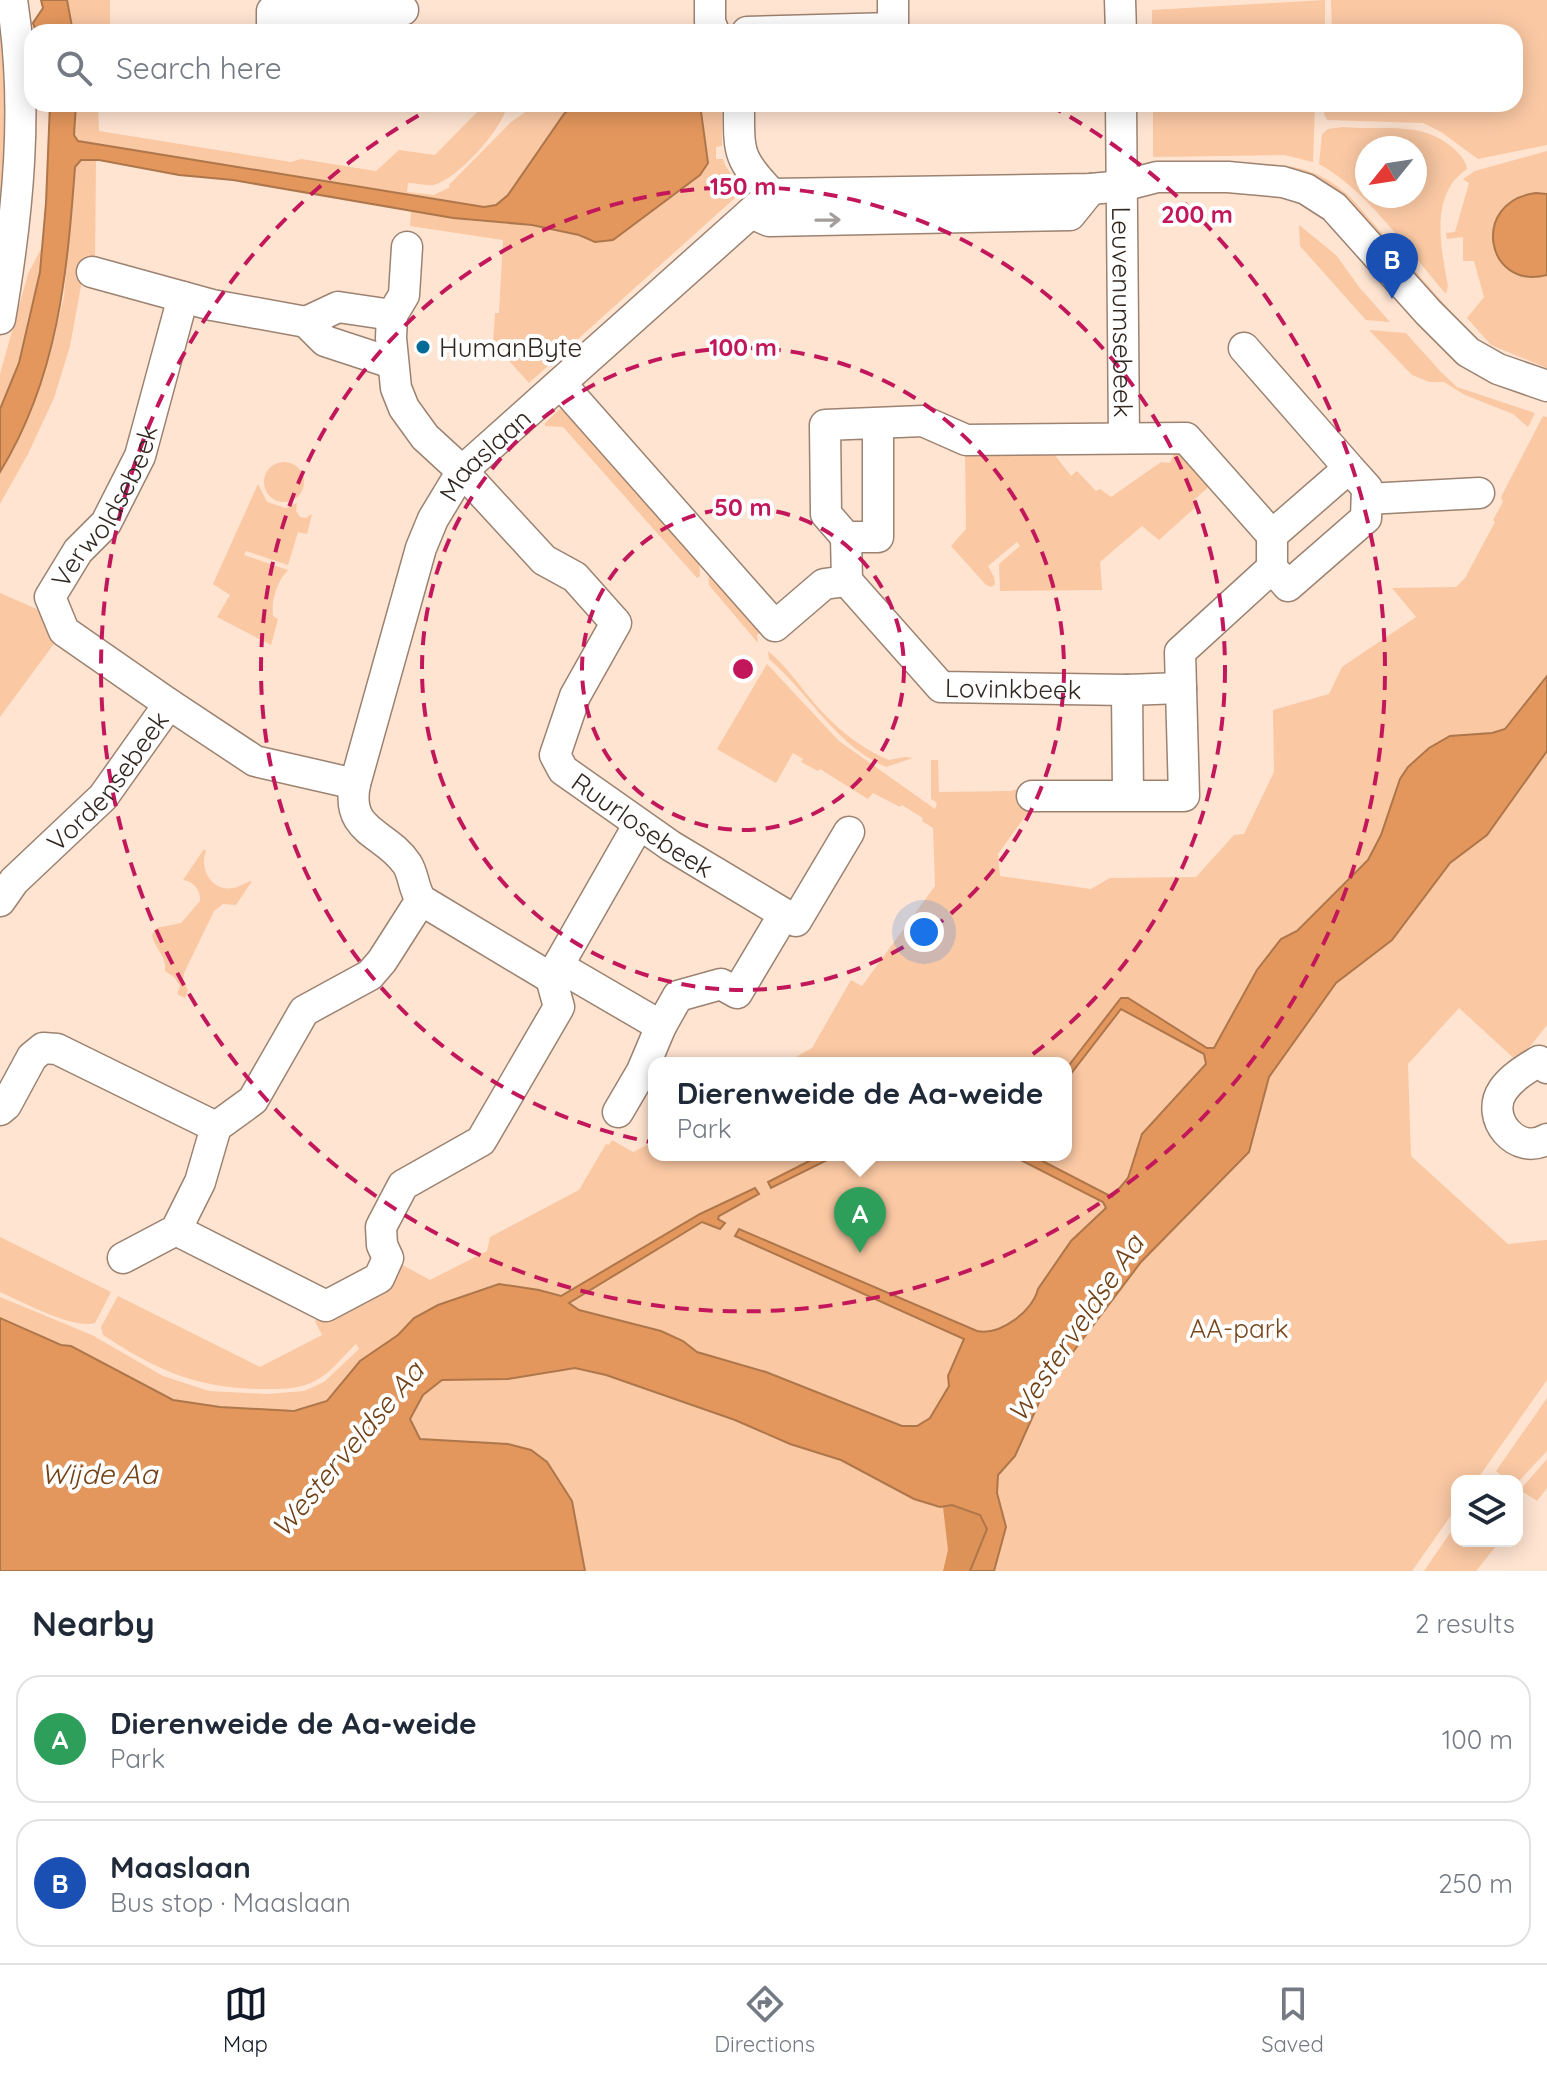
<!DOCTYPE html>
<html lang="en">
<head>
<meta charset="utf-8">
<style>
  body { margin:0; font-family:Quicksand,sans-serif; background:#f2f2f3; color:#1f2937 }
  .controls { position:absolute; right:24px; bottom:24px; display:grid; overflow:hidden; border-radius:16px; box-shadow:0 4px 20px #0003 }
  .controls button { width:72px; height:72px; display:grid; place-items:center; padding:0; border:0; border-bottom:2px solid #e0e1e3; background:#fff; color:#1f2937; font:40px sans-serif }
  .compass { position:absolute; left:1355px; top:136px; width:72px; height:72px; border-radius:50%; background:#fff; box-shadow:0 4px 20px #0003; rotate:240deg }
  .you { position:absolute; left:924px; top:932px; width:28px; height:28px; margin:-20px; border:6px solid #fff; border-radius:50%; background:#1a73e8; box-shadow:0 0 0 12px #1a73e833 }
  .badge { display:grid; place-items:center; width:52px; height:52px; border-radius:50%; background:#111827; color:#fff; font-size:26px; font-weight:700 }
  .pin { position:absolute; translate:-50% -66px; filter:drop-shadow(0 2px 4px #0008) }
  .pin::after { content:''; position:absolute; top:42px; width:28px; height:24px; background:inherit; clip-path:polygon(0 0,100% 0,50% 100%) }
  .popup { position:absolute; left:648px; top:1057px; width:424px; height:104px; box-sizing:border-box; display:grid; place-content:center; border-radius:16px; background:#fff; filter:drop-shadow(0 2px 6px #0005); font-size:26px; white-space:nowrap; color:#747a83 }
  .popup b { font-size:30px; color:#1f2937 }
  .popup::after { content:''; position:absolute; left:50%; top:100%; margin-left:-16px; border:16px solid transparent; border-top-color:#fff }
  .list { margin:0; padding:0; list-style:none }
  h2 { display:flex; justify-content:space-between; align-items:center; height:104px; margin:0; padding:0 32px; font-size:34px }
  h2 small { font-size:26px; font-weight:400; color:#747a83 }
  .list li { display:grid; grid-template-columns:52px 1fr auto; gap:24px; align-items:center; box-sizing:border-box; height:128px; margin:0 16px 16px; padding:0 16px; border:2px solid #e0e1e3; border-radius:24px }
  .list b { display:block; font-size:30px; white-space:nowrap }
  .list p { margin:0; font-size:26px; white-space:nowrap; color:#747a83 }
  .list em { font-size:26px; font-style:normal; color:#747a83 }
  .icon { flex:none; width:44px; height:44px; fill:none; stroke:currentColor; stroke-width:2; stroke-linecap:round; stroke-linejoin:round }
  .map { position:relative; flex:none; width:1547px; height:1571px; overflow:hidden }
  .search { position:absolute; background:#fff; box-shadow:0 4px 20px #0003; left:24px; right:24px; top:24px; height:88px; display:flex; align-items:center; gap:20px; box-sizing:border-box; padding:0 28px; border-radius:24px; color:#747a83; font-size:30px }
  .sheet { height:392px; background:#fff }
  nav { display:flex; justify-content:space-around; align-items:center; box-sizing:border-box; height:112px; border-top:2px solid #e0e1e3; background:#fff; font-size:22px; color:#747a83 }
  nav a { display:grid; justify-items:center; gap:4px }
  nav .on { color:#111827 }
  .map>svg:first-child { display:block }
  .green { fill:#fac8a3; fill-rule:evenodd }
  .forest { fill:#dd9257 }
  .water { fill:#e3975d; stroke:#ae764b; stroke-width:2 }
  .lines { fill:none; stroke-linecap:round; stroke-linejoin:round }
  .minor-casing { stroke:#9b8271; stroke-width:33 }
  .minor { stroke:#fff; stroke-width:30 }
  .oneway { stroke:#a39e9b }
  .ring { fill:none; stroke:#c2185b; stroke-width:4; stroke-dasharray:14 10 }
  .poi-dot { fill:#016b98; stroke:#fff; stroke-width:3 }
  .labels { text-anchor:middle; dominant-baseline:central; stroke-width:8; stroke-linejoin:round; paint-order:stroke }
  .street-label { font-size:26px; fill:#322821; stroke:#fff }
  .poi-label { font-size:26px; fill:#322821; stroke:#fff; text-anchor:start }
  .park-label { font-size:26px; fill:#79471c; stroke:#fff }
  .water-label { font-size:28px; font-style:italic; fill:#724115; stroke:#fff }
  .centre { fill:#c2185b; stroke:#fff; stroke-width:4 }
  .ring-label { font-size:24px; text-anchor:middle; font-weight:bold; fill:#c2185b; stroke:#fff; stroke-width:8; stroke-linejoin:round; paint-order:stroke }
</style>
</head>
<body>
<div class="map">
<svg width="1547" height="1571" viewBox="0 0 1547 1571">
  <rect width="100%" height="100%" fill="#ffe4d1"/>
  <g class="green">
    <path d="M67 0H110V30L73 32Z"/>
    <path d="M1325 0V32H1152V10Z"/>
    <path d="M1331 0H1547V145L1478 159 1441 132 1423 123 1327 120 1324 114 1326 104H1515V32H1332Z"/>
    <path d="M2 18 6 153 0 238V25Z"/>
    <path d="M76 104H98L99 131 291 162 301 159 376 171 399 150 435 155 485 104H507C505 127 456 181 433 185 425 186 416 183 408 183L407 192 434 195 450 187 449 185 511 122 537 104H575L564 114 508 195 496 205 484 207 77 141 74 135Z"/>
    <path d="M700 104H722V146L716 147V159H723C727 174 742 180 736 197L529 383 493 343 495 313H499L503 240 410 226 411 211C430 214 448 218 467 220 510 225 555 224 595 242L642 219 700 175 708 163Z"/>
    <path d="M1153 104H1315L1313 162 1284 155 1153 157Z"/>
    <path d="M1343 127C1382 131 1421 120 1453 148 1460 155 1466 160 1467 169 1429 194 1441 248 1448 286L1446 294C1410 253 1367 190 1319 164L1322 134 1328 129ZM1367 148H1415V196H1367Z"/>
    <path d="M1547 151V194C1473 186 1479 292 1547 275V368L1491 345 1467 318 1484 297 1474 261H1463V237L1447 239 1446 233 1455 232 1469 183 1463 179 1475 171Z"/>
    <path d="M81 160H96L95 261 83 275 70 346 54 398 28 454 0 504V472L27 419 52 348 64 296 75 166Z"/>
    <path d="M1247 164C1289 163 1321 168 1352 199L1473 337 1349 208Z"/>
    <path d="M1299 225 1336 255 1359 287 1390 322 1366 320 1300 246Z"/>
    <path d="M43 245C37 301 25 358 0 409V374L28 274Z"/>
    <path d="M1369 330 1406 333 1441 372 1457 387 1535 413 1528 427 1513 414 1465 395 1444 382H1429L1412 375Z"/>
    <path d="M563 406 699 557 700 576 697 578 563 427 545 426V423Z"/>
    <path d="M1543 416 1547 417V1025L1518 1062 1459 1008 1408 1064 1411 1156 1508 1244 1547 1240V1380L1476 1481H1457V1507L1412 1571H561L421 1444 361 1361C348 1373 341 1392 325 1402 301 1417 202 1409 174 1400 137 1389 105 1363 71 1346L61 1345 0 1318V1297L92 1335 163 1376 209 1391 267 1394 304 1391 324 1382 359 1349 356 1344C343 1356 331 1373 315 1381 298 1390 278 1389 259 1389 196 1388 154 1369 103 1335L101 1327 118 1296 260 1367 322 1335 315 1321 387 1283 399 1263 430 1280 487 1251 490 1237 579 1190 606 1144 609 1145 612 1140 633 1152 653 1142 654 1155H1066V1063H785L812 1048 851 980 862 986 935 886 933 828 922 821 923 818 902 805 900 807 873 793 868 799 820 769 818 771 801 762 803 759 793 753 776 783 717 749 767 664 839 741 935 809 937 803 931 799V760H938L939 792 1011 791 1023 787 1032 807 998 854 1000 876 1091 889 1110 878 1196 877 1234 835 1244 834 1274 772 1273 710 1329 694 1342 667 1416 617 1392 588 1456 587 1465 578 1495 522 1493 520 1503 502 1501 497Z"/>
    <path d="M1177 446 1214 482 1195 499 1199 504 1159 540 1142 526 1100 562 1102 590 1000 591 999 564 1020 546 1017 542 988 566 994 577 995 584 991 587 986 585 951 546 966 529 965 449 1054 454 1071 476 1077 471 1096 491 1100 489 1111 497 1161 462 1170 463Z"/>
    <circle cx="284" cy="482" r="20"/>
    <path d="M258 484 267 502 286 508 297 503 296 511 300 517 306 518 312 514 307 534 298 532 288 565 246 551 244 555 288 570C277 581 271 601 273 616L278 619 271 645 217 617 230 595 213 584Z"/>
    <path d="M708 568 764 629 757 635 758 643 709 585Z"/>
    <path d="M0 593 39 610 42 620 49 618 56 641 0 717Z"/>
    <path d="M768 651C785 665 796 681 810 698 831 724 858 747 889 760L905 757 913 758 886 767C834 744 810 694 769 659Z"/>
    <path d="M204 849 206 851C199 868 211 892 233 888 240 887 245 882 252 881L236 905 223 904 214 911 184 973 183 981 188 990 185 998 177 994 180 986 174 977 165 971C167 955 155 950 152 935L156 928 181 923 200 901C201 891 194 881 183 880Z"/>
    <path d="M0 1237 111 1292 95 1323C74 1330 21 1301 0 1292Z"/>
    <path d="M1547 1398V1451L1517 1483 1508 1481 1496 1471Z"/>
    <path d="M1547 1459V1488L1537 1501 1520 1490Z"/>
    <path d="M1457 1523V1541H1500L1476 1571H1424Z"/>
  </g>
  <path class="forest" d="M952 1505 981 1515 987 1529 970 1571H943L948 1550 943 1507Z"/>
  <g class="water">
    <path d="M41 0H67L73 32H36L33 23 43 8Z"/>
    <path d="M50 104H76L74 135 78 141 484 207 496 205 508 195 564 114 575 104H700L708 163 700 175 613 240 595 242 579 235 532 225 453 218 233 180 179 175 99 160H81L75 167C67 275 58 377 0 472V409L19 363 40 272 46 203Z"/>
    <path d="M1536 193 1547 194V275C1485 291 1470 201 1536 193Z"/>
    <path d="M1547 676V751L1487 835 1450 863 1392 940 1336 983 1269 1077 1249 1152 1141 1262 1045 1389 1015 1456 998 1475 997 1493 1006 1527 994 1571H970L987 1529 980 1515 952 1505 940 1507 914 1499 841 1460 790 1444 735 1420 606 1375 575 1368 508 1379 442 1380 423 1395 410 1419 420 1439 508 1444 531 1450 547 1462 572 1501 585 1571H0V1318L61 1345 71 1346 173 1400 220 1407 294 1411 327 1401 360 1361 398 1335 414 1318 438 1305 499 1284 539 1290 561 1296 700 1214 755 1188 759 1194 719 1216 718 1219 725 1223 720 1229 702 1222 569 1303 579 1310 661 1331 683 1341 697 1352 766 1372 902 1426H917L930 1418 949 1386 948 1376 964 1339 735 1236 739 1229 977 1331C1000 1336 1033 1311 1038 1289L1071 1241 1106 1208 1103 1202 1011 1155H1031L1112 1197 1128 1178 1142 1134 1206 1064 1204 1054 1121 1009 1066 1080V1069L1121 998H1128L1207 1048H1214L1257 970 1281 939 1297 931 1368 860 1381 835 1400 779 1408 767 1429 748 1450 736 1492 733 1505 729Z"/>
    <path d="M821 1155H837L771 1188 768 1182Z"/>
  </g>
  <g class="lines">
    <g class="minor-casing">
      <g id="minor">
        <path d="M710 0V22L714 32"/>
        <path d="M1120 0 1121 32"/>
        <path d="M272 32V11L403 10"/>
        <path d="M747 32 893 28V0"/>
        <path d="M739 104C739 153 737 158 772 194"/>
        <path id="s1" d="M1121 104 1124 438"/>
        <path d="M751 213 769 221 1070 215 1091 189"/>
        <path id="s2" d="M407 247 404 295 392 315 391 338 396 388 404 408 425 437 462 471 544 560 575 577 616 623 575 696 555 755 563 770 671 846 796 921 849 832"/>
        <path d="M92 272 212 305 306 322 325 341 392 363"/>
        <path d="M0 319C18 214 29 106 12 0"/>
        <path d="M306 322 338 307 392 315"/>
        <path d="M1244 348 1349 468 1272 535V568L1288 586 1366 518 1367 488 1349 468"/>
        <path d="M561 384 775 626 824 584 847 581"/>
        <path d="M878 423V537H846L826 514 825 425 923 421 966 440 1186 438 1272 535"/>
        <path d="M1367 499 1479 493"/>
        <path id="s3" d="M846 537 847 581 941 687 1127 690 1181 688"/>
        <path d="M1127 690 1128 794"/>
        <path id="s4" d="M169 704 64 631 50 597 78 551 106 523 140 456 183 297"/>
        <path d="M1032 796H1184L1180 652 1272 568"/>
        <path id="s5" d="M0 901 14 881 103 797 169 704 255 761 355 784"/>
        <path d="M558 966 661 1026 642 1071 618 1112"/>
        <path id="s6" d="M551 978 421 900C413 888 414 875 407 864 386 832 345 833 355 784L421 548 433 519 462 471 772 194 1091 189 1122 186 1157 177H1228L1283 182 1306 189 1334 207 1428 312 1468 352 1498 369 1547 386"/>
        <path d="M661 1026 678 996 721 984 737 993 784 914"/>
        <path d="M1547 1068 1539 1061C1526 1069 1512 1077 1503 1090 1484 1118 1517 1157 1547 1139"/>
        <path d="M0 1110 6 1105 32 1057 43 1048 57 1049 216 1127"/>
        <path d="M176 1230 326 1306 379 1278 388 1258 382 1245 381 1227 403 1185 481 1141 559 1007 551 978 639 824"/>
        <path d="M123 1258 176 1230 200 1182 216 1127 253 1100 304 1011 370 975 382 961 421 900"/>
      </g>
    </g>
    <use href="#minor" class="minor"/>
  </g>
  <defs><path id="oneway-shaft" d="M-6 0H5M1.5-3L5.5 0L1.5 3" fill="none" stroke-width="1.6" stroke-linecap="round" stroke-linejoin="round" transform="scale(2)"/></defs>
  <use class="oneway" href="#oneway-shaft" transform="translate(828 220) rotate(-1)"/>
  <g class="ring">
    <circle cx="743" cy="669" r="161"/>
    <circle cx="743" cy="669" r="321"/>
    <circle cx="743" cy="669" r="482"/>
    <path d="M665 32A642 642 0 0 1 821 32M1049 105A642 642 0 1 1 437 105"/>
  </g>
  <circle class="poi-dot" cx="423" cy="347" r="8"/>
  <g class="labels">
    <g class="street-label">
      <text stroke="none"><textPath href="#s1" startOffset="208">Leuvenumsebeek</textPath></text>
      <text stroke="none"><textPath href="#s6" startOffset="652">Maaslaan</textPath></text>
      <text stroke="none"><textPath href="#s4" startOffset="272">Verwoldsebeek</textPath></text>
      <text stroke="none"><textPath href="#s3" startOffset="258">Lovinkbeek</textPath></text>
      <text stroke="none"><textPath href="#s5" startOffset="162">Vordensebeek</textPath></text>
      <text stroke="none"><textPath href="#s2" startOffset="730">Ruurlosebeek</textPath></text>
    </g>
    <g class="poi-label">
      <text x="439" y="347">HumanByte</text>
    </g>
    <g class="park-label">
      <text x="1239" y="1328">AA-park</text>
    </g>
    <g class="water-label">
      <text transform="translate(1075 1328) rotate(-56)">Westerveldse Aa</text>
      <text transform="translate(347 1449) rotate(-50)">Westerveldse Aa</text>
      <text x="99" y="1473">Wijde Aa</text>
    </g>
  </g>
  <circle cx="743" cy="669" r="12" class="centre"/>
  <g class="ring-label">
    <text x="743" y="195">150 m</text>
    <text x="1197" y="223">200 m</text>
    <text x="743" y="356">100 m</text>
    <text x="743" y="516">50 m</text>
  </g>
</svg>
<div class="controls">
<button><svg class="icon" aria-label="layers" viewBox="0 0 24 24"><path d="M12 4l9 5-9 5-9-5zM3 14l9 5 9-5"/></svg></button>
</div>
<svg class="compass" viewBox="-18 -18 36 36"><path d="M0-13l5 13h-10z" fill="#e53935"/><path d="M0 13l5-13h-10z" fill="#747a83"/></svg>
<div class="you"></div>
<div class="pin badge" style="left:860px;top:1253px;background:#2e9e5b">A</div>
<div class="popup"><b>Dierenweide de Aa-weide</b>Park</div>
<div class="pin badge" style="left:1392px;top:299px;background:#1a4fb4">B</div>
<div class="search"><svg class="icon" aria-label="search" viewBox="0 0 24 24"><circle cx="10" cy="10" r="6"/><path d="M15 15l6 6"/></svg>Search here</div>
</div>
<section class="sheet">
<h2>Nearby<small>2 results</small></h2>
<ul class="list">
<li><span class="badge" style="background:#2e9e5b">A</span><div><b>Dierenweide de Aa-weide</b><p>Park</p></div><em>100 m</em></li>
<li><span class="badge" style="background:#1a4fb4">B</span><div><b>Maaslaan</b><p>Bus stop · Maaslaan</p></div><em>250 m</em></li>
</ul>
</section>
<nav>
<a class="on"><svg class="icon" aria-label="map" viewBox="0 0 24 24"><path d="M3 6l6-2 6 2 6-2v14l-6 2-6-2-6 2zM9 4v14M15 6v14"/></svg>Map</a>
<a><svg class="icon" aria-label="directions" viewBox="0 0 24 24"><path d="M12 3l9 9-9 9-9-9zM9 14v-3h6M13 9l2 2-2 2"/></svg>Directions</a>
<a><svg class="icon" aria-label="saved" viewBox="0 0 24 24"><path d="M7 4h10v16l-5-4-5 4z"/></svg>Saved</a>
</nav>
</body>
</html>
